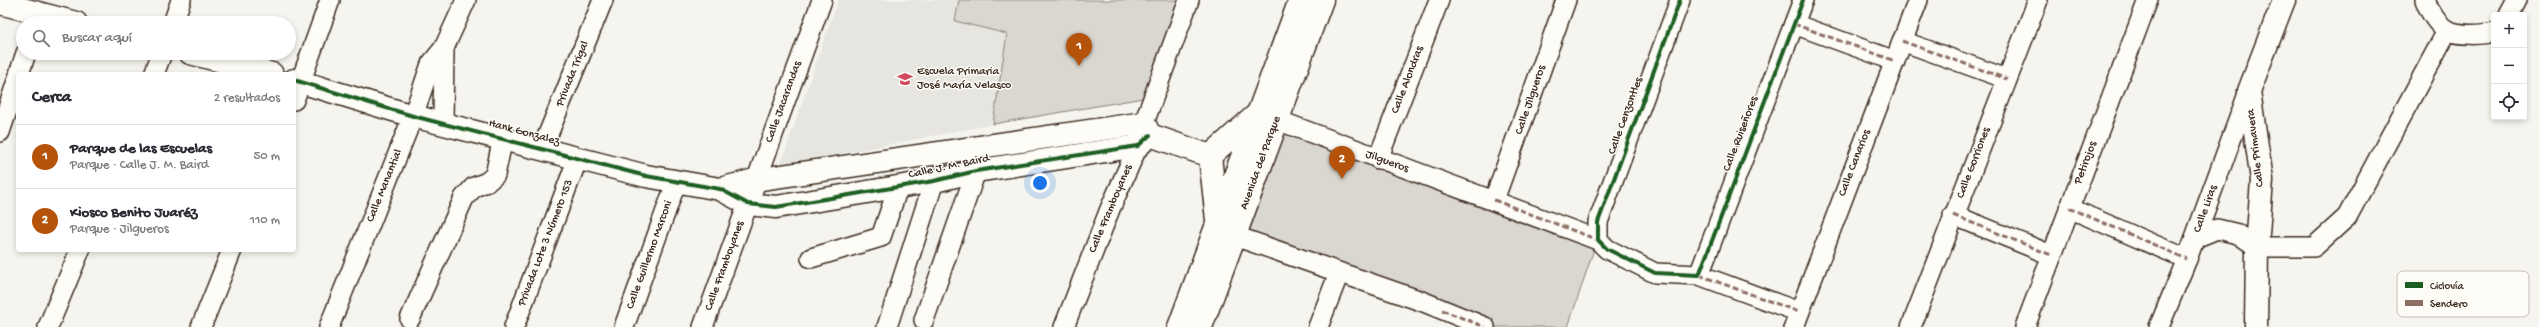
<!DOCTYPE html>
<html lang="es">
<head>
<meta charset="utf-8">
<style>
  body { margin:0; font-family:"Gochi Hand",sans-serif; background:#f2f2f3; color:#2b2b33 }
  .controls { position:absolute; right:12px; top:12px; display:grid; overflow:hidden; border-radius:4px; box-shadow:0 2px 6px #0003 }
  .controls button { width:36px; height:36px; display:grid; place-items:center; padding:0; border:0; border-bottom:1px solid #e1e1e2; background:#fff; color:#2b2b33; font:20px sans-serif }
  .you { position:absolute; left:1040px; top:183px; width:14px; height:14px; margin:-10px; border:3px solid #fff; border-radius:50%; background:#1a73e8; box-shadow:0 0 0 6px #1a73e833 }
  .badge { display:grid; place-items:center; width:26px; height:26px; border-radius:50%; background:#b45309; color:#fff; font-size:13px; font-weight:700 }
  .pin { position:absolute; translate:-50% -33px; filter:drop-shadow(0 1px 2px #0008) }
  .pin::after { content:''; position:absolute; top:21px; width:14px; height:12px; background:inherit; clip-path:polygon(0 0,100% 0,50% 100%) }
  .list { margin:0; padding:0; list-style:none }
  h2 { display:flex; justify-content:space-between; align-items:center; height:52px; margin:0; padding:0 16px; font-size:17px }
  h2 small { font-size:13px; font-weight:400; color:#7c7c81 }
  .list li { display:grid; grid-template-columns:26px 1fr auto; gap:12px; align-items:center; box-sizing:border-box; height:64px; padding:0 16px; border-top:1px solid #e1e1e2 }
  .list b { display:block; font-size:15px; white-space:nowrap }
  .list p { margin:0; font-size:13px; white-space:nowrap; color:#7c7c81 }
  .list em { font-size:13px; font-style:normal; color:#7c7c81 }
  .icon { flex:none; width:22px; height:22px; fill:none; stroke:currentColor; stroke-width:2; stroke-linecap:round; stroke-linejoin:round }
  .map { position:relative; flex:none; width:2539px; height:327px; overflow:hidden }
  .search { position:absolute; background:#fff; box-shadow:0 2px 6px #0003; left:16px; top:16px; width:280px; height:44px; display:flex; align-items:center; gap:10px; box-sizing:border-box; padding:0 14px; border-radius:22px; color:#7c7c81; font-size:15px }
  .panel { position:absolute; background:#fff; box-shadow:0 2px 6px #0003; left:16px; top:72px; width:280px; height:180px; border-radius:4px }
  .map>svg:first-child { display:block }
  .built { fill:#e7e5df }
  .green { fill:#dad6d0; stroke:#8a8077 }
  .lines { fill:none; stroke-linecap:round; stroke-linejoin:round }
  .street-casing { stroke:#3b2a1e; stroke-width:22 }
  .secondary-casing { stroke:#3b2a1e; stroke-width:25 }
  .street { stroke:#fdfcf7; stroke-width:19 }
  .secondary { stroke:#fdfcf7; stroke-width:22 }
  .quiet { stroke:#8d6e63; stroke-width:3; stroke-dasharray:6 3; stroke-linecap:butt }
  .cycleway-casing { stroke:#fdfcf7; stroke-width:6 }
  .cycleway { stroke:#1b5e20; stroke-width:4 }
  .labels { text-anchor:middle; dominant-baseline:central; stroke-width:3; stroke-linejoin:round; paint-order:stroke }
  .poi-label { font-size:12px; fill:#3b2a1e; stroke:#fdfcf7; text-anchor:start }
  .street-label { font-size:12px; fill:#3b2a1e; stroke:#fdfcf7 }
  .key { fill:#fdfcf7; stroke:#c3bdb6; stroke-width:1 }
  .key-label { font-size:11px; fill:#3b2a1e }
</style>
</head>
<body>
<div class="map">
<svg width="2539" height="327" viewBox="0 0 2539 327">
  <rect width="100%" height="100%" fill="#f5f4ee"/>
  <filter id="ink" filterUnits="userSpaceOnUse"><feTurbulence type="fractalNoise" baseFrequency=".025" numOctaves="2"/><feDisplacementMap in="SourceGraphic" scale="8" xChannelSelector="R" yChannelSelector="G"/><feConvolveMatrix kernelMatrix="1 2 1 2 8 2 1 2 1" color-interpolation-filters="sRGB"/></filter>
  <g filter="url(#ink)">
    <path class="built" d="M838 0H959L955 21 1008 34 993 124 780 166Z"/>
    <g class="green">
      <path d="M959 0H1183L1143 98 993 124 1007 34 955 21Z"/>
      <path d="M1277 121 1596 243 1568 327H1483L1236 236Z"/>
    </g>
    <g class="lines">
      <g class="street-casing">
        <g id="street">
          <path d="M2425 0C2429 10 2437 25 2447 30 2458 36 2483 35 2494 32"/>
          <path d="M2509 15 2517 0"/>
          <path d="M173 23 181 0"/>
          <path d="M1794 24 1895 61"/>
          <path d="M1902 41 2007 79"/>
          <path d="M19 74 26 53"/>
          <path d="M154 74 162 53"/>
          <path d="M294 100 330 0"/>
          <path d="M1277 120 1598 240 1607 249 1655 273 1699 275 1799 312"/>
          <path d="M443 122 444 48"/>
          <path d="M0 132 18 78"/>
          <path d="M542 149 603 0"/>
          <path d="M1378 159 1439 0"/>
          <path d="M1494 200 1566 0"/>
          <path d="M2069 208 2187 259"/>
          <path d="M1953 215 2051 255"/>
          <path d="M1235 236 1424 302 1485 327"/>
          <path d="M2195 238 2217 229 2238 234 2257 247H2314L2347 217 2447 31"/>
          <path d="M1598 240V222L1680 0"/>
          <path d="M811 258 881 237 898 188"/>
          <path d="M1699 275 1803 0"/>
          <path d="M410 319 464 198 474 187 487 182 495 175 503 138"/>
          <path d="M924 320 976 171"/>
          <path d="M48 327 80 250"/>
          <path d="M201 327 232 250"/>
          <path d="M329 327 413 116 431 64 444 48 466 0"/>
          <path d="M514 327 578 158"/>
          <path d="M624 327 676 183"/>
          <path d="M703 327 822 0"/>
          <path d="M887 327 934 181"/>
          <path d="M1064 327 1110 209 1138 146 1144 123 1189 0"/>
          <path d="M1318 327 1339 273"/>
          <path d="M1794 327 1918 0"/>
          <path d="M1911 327 2038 0"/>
          <path d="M2025 327 2148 0"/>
          <path d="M2159 327 2187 259 2249 91"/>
        </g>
      </g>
      <g class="secondary-casing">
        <g id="secondary">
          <path d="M0 3 76 23"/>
          <path d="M190 53 272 74"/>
          <path d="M294 80 413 116 646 176 720 189 748 204 776 207 934 181 976 171 1138 146 1150 135"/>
          <path d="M1210 156 1217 220"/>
          <path d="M1210 156 1256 115"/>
          <path d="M720 189 755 180 1144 123 1150 135 1210 156"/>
          <path d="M1179 327 1300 0"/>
          <path d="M1201 327 1322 0"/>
          <path d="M2256 327 2257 247 2262 180 2249 91 2284 0"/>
        </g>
      </g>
      <use href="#street" class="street"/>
      <use href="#secondary" class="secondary"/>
      <g class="quiet">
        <path d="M1794 24 1895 61"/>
        <path d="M1902 41 2007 79"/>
        <path d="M1494 200 1598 240"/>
        <path d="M2069 208 2187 259"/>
        <path d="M1953 215 2051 255"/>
        <path d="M1699 275 1799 312"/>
        <path d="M1442 310 1485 327"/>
      </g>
      <g class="cycleway-casing">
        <g id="cycleway">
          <path d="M1680 0 1598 222V240L1607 249 1655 273 1699 275 1803 0"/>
          <path d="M294 80 413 116 646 176 720 189 748 204 776 207 934 181 976 171 1138 146 1150 135"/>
        </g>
      </g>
      <use href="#cycleway" class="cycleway"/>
    </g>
  </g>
  <defs>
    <g id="school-bare" transform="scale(1.2)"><path d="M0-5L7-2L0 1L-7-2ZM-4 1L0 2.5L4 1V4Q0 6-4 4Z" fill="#d1495b" stroke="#fdfcf7" stroke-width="2.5" paint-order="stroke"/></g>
  </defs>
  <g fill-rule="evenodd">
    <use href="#school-bare" x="905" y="79"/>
  </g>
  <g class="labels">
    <g class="poi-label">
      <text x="917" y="72">Escuela Primaria<tspan x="917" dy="14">José María Velasco</tspan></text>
    </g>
    <g class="street-label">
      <text transform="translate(573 74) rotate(-68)">Privada Trigal</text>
      <text transform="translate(1408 80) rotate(-69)">Calle Alondras</text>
      <text transform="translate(1531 100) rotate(-71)">Calle Jilgueros</text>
      <text transform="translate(784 102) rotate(-70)">Calle Jacarandas</text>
      <text transform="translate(1626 116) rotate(-70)">Calle Cenzontles</text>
      <text transform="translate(524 133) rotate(15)">Hank Gonzalez</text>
      <text transform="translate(1741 134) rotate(-69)">Calle Ruiseñores</text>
      <text transform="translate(2256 148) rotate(-97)">Calle Primavera</text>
      <text transform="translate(1387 162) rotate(20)">Jilgueros</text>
      <text transform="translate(1261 163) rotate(-70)">Avenida del Parque</text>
      <text transform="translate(1855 163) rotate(-69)">Calle Canarios</text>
      <text transform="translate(1974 163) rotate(-69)">Calle Gorriones</text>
      <text transform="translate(2086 163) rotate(-69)">Petirojos</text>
      <text transform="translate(949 167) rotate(-12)">Calle J. M. Baird</text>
      <text transform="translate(385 186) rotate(-68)">Calle Manantial</text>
      <text transform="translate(1111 209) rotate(-67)">Calle Framboyanes</text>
      <text transform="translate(2206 209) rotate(-70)">Calle Liras</text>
      <text transform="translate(546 243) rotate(-69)">Privada Lote 3 Número 153</text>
      <text transform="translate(650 255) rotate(-70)">Calle Guillermo Marconi</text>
      <text transform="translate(725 266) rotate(-70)">Calle Framboyanes</text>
    </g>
  </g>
  <rect x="2397" y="271" width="132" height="46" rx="6" class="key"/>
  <rect x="2405" y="282" width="18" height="6" fill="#1b5e20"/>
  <rect x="2405" y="300" width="18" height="6" fill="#8d6e63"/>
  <g class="key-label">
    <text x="2430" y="289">Ciclovía</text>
    <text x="2430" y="307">Sendero</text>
  </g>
</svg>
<div class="controls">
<button>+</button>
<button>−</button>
<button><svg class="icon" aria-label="locate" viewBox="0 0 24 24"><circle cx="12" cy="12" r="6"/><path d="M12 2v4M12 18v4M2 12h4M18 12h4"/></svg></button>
</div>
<div class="you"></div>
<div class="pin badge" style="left:1079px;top:66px">1</div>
<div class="pin badge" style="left:1342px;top:179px">2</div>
<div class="search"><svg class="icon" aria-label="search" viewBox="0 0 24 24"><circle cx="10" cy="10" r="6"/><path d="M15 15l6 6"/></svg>Buscar aquí</div>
<section class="panel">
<h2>Cerca<small>2 resultados</small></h2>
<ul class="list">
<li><span class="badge">1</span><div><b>Parque de las Escuelas</b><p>Parque · Calle J. M. Baird</p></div><em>50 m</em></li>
<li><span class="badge">2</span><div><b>Kiosco Benito Juaréz</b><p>Parque · Jilgueros</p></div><em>110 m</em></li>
</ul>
</section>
</div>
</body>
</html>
